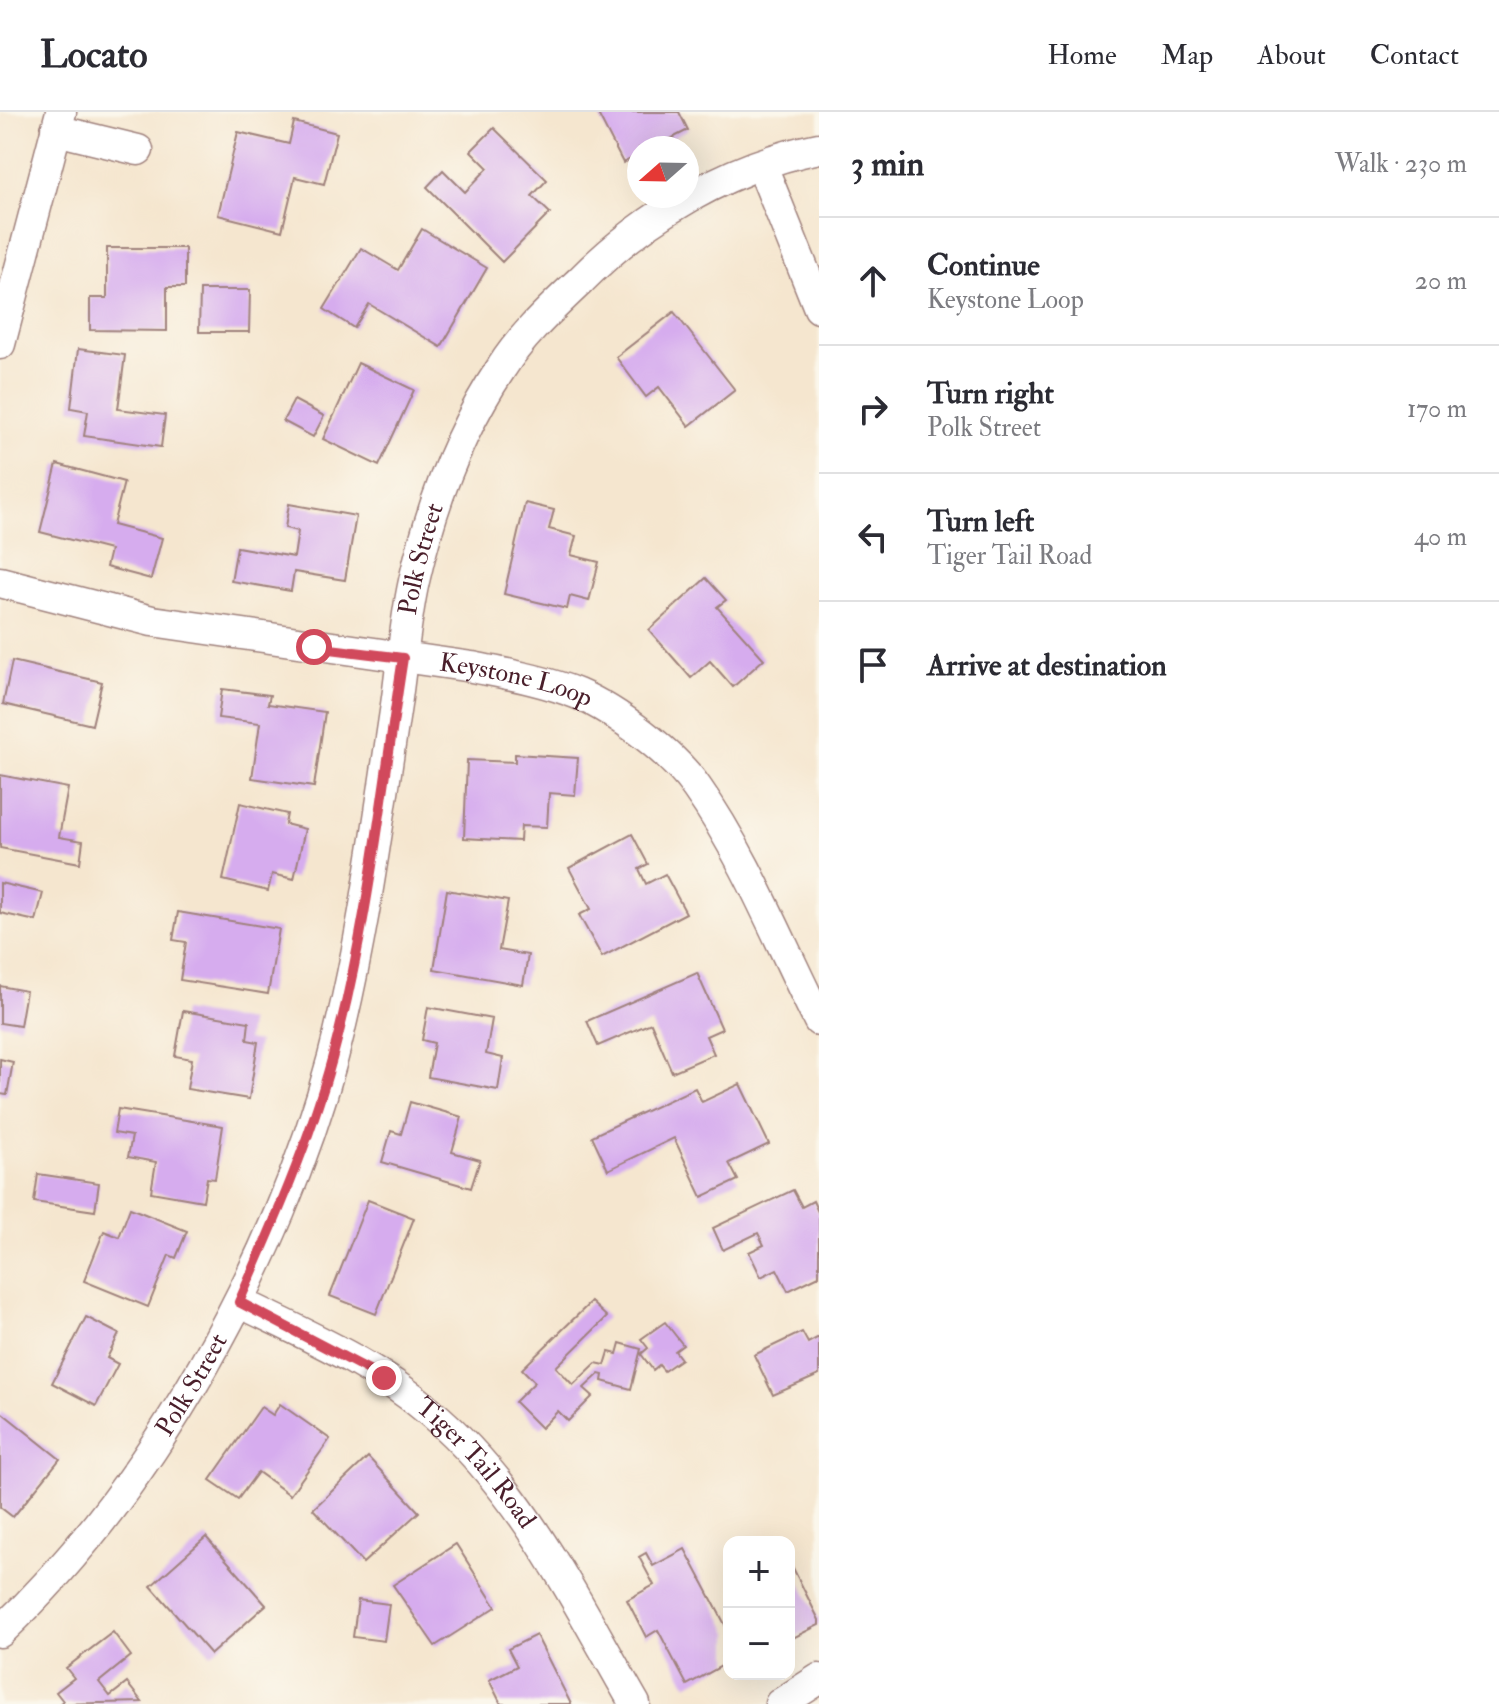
<!DOCTYPE html>
<html lang="en">
<head>
<meta charset="utf-8">
<style>
  body { margin:0; font-family:"IM FELL Double Pica",serif; background:#f7f7f7; color:#2b2b33 }
  .controls { position:absolute; right:24px; bottom:24px; display:grid; overflow:hidden; border-radius:16px; box-shadow:0 8px 32px #0002 }
  .controls button { width:72px; height:72px; display:grid; place-items:center; padding:0; border:0; border-bottom:2px solid #e1e1e2; background:#fff; color:#2b2b33; font:40px sans-serif }
  .compass { position:absolute; left:627px; top:24px; width:72px; height:72px; border-radius:50%; background:#fff; box-shadow:0 8px 32px #0002; rotate:250deg }
  .stop { position:absolute; width:24px; height:24px; margin:-18px; border:6px solid #d1495b; border-radius:50%; background:#fff }
  .stop.end { background:#d1495b; border-color:#fff; box-shadow:0 2px 8px #0008 }
  .list { margin:0; padding:0; list-style:none }
  h2 { display:flex; justify-content:space-between; align-items:center; height:104px; margin:0; padding:0 32px; font-size:34px }
  h2 small { font-size:26px; font-weight:400; color:#7c7c81 }
  .list li { display:grid; grid-template-columns:52px 1fr auto; gap:24px; align-items:center; box-sizing:border-box; height:128px; padding:0 32px; border-top:2px solid #e1e1e2 }
  .list b { display:block; font-size:30px; white-space:nowrap }
  .list p { margin:0; font-size:26px; white-space:nowrap; color:#7c7c81 }
  .list em { font-size:26px; font-style:normal; color:#7c7c81 }
  .icon { flex:none; width:44px; height:44px; fill:none; stroke:currentColor; stroke-width:2; stroke-linecap:round; stroke-linejoin:round }
  .map { position:relative; flex:none; width:819px; height:1592px; overflow:hidden }
  header { display:flex; align-items:center; gap:48px; box-sizing:border-box; height:112px; padding:0 40px; background:#fff; border-bottom:2px solid #e1e1e2 }
  header strong { font-size:38px }
  nav { display:flex; gap:44px; margin-inline-start:auto; font-size:28px }
  main { display:flex }
  aside { flex:1; background:#fff }
  .map>svg:first-child { display:block }
  .building { fill:#d6acee }
  .lines { fill:none; stroke-linecap:round; stroke-linejoin:round }
  .street-casing { stroke:#a0827d; stroke-width:33 }
  .street { stroke:#fff; stroke-width:30 }
  .route { stroke:#d1495b; stroke-width:10 }
  .labels { text-anchor:middle; dominant-baseline:central; stroke-width:6; stroke-linejoin:round; paint-order:stroke }
  .street-label { font-size:26px; fill:#4a1f2b; stroke:#fbf7ec }
</style>
</head>
<body>
<header>
<strong>Locato</strong>
<nav><a>Home</a><a>Map</a><a>About</a><a>Contact</a></nav>
</header>
<main>
<div class="map">
<svg width="819" height="1592" viewBox="0 0 819 1592">
  <rect width="100%" height="100%" fill="#fbf7ec"/>
  <filter id="ink" filterUnits="userSpaceOnUse"><feTurbulence type="fractalNoise" baseFrequency=".0125" numOctaves="2"/><feDisplacementMap in="SourceGraphic" scale="16" xChannelSelector="R" yChannelSelector="G"/><feConvolveMatrix kernelMatrix="1 2 1 2 8 2 1 2 1" color-interpolation-filters="sRGB"/></filter>
  <filter id="wash" filterUnits="userSpaceOnUse"><feTurbulence type="fractalNoise" baseFrequency=".006" numOctaves="4" result="noise"/><feDisplacementMap in="SourceGraphic" scale="32" xChannelSelector="R" yChannelSelector="G"/><feGaussianBlur stdDeviation="1.8" result="paint"/><feColorMatrix in="noise" values="0 0 0 0 0 0 0 0 0 0 0 0 0 0 0 0 0 1.4 0 .05"/><feComposite in="paint" operator="in"/></filter>
  <g filter="url(#wash)">
    <rect width="100%" height="100%" fill="#f5e6cf"/>
    <g id="blocks">
      <g class="building">
        <path d="M597 0H679L688 18 653 36H639V43L623 51Z"/>
        <path d="M294 10 337 21 324 72 295 65 282 119 218 103 238 20 289 32Z"/>
        <path d="M494 16 547 68 532 84 550 101 502 150 427 75 443 58 465 80 488 56 471 39Z"/>
        <path d="M422 117 487 156 441 235 369 192 354 216 324 197 361 136 398 158Z"/>
        <path d="M107 136H185V175H167V219L90 218V186H107Z"/>
        <path d="M200 178H250L249 220H199Z"/>
        <path d="M674 200 735 278 689 314 659 275 646 285 616 245Z"/>
        <path d="M78 237 125 243 118 297 165 303 161 335 84 324 88 299 71 296Z"/>
        <path d="M358 251 414 278 379 354 323 327Z"/>
        <path d="M294 288 324 304 313 325 283 309Z"/>
        <path d="M57 352 124 370 113 413 162 426 151 467 106 455 110 438 40 420Z"/>
        <path d="M525 391 554 398 549 417 576 424 571 443 599 450 589 489 570 484 567 497 504 482Z"/>
        <path d="M289 392 356 404 345 468 294 460 291 479 231 469 237 435 294 445 298 419 285 416Z"/>
        <path d="M706 466 726 488 717 495 764 547 733 575 710 549 691 566 649 518Z"/>
        <path d="M12 549 102 570 92 613 3 592Z"/>
        <path d="M222 577 270 583 268 592 325 600 314 675 252 666 260 611 218 606Z"/>
        <path d="M515 642 578 646 575 683 549 681 547 715 521 714 520 729 464 726 467 648 515 650Z"/>
        <path d="M0 663 68 676 59 725 83 729 80 751 0 736Z"/>
        <path d="M240 691 287 702 285 712 305 717 294 767 272 762 268 779 223 768Z"/>
        <path d="M632 722 648 752 639 757 646 772 665 762 686 801 602 845 579 803 591 797 569 756Z"/>
        <path d="M0 771 43 781 36 809 0 801Z"/>
        <path d="M447 778 508 789 499 838 528 843 523 873 434 857Z"/>
        <path d="M178 800 279 817 268 882 180 868 186 830 173 828Z"/>
        <path d="M697 861 722 917 706 924 714 942 672 960 651 911 598 934 587 909Z"/>
        <path d="M0 874 26 879 20 914 0 911Z"/>
        <path d="M428 895 492 907 486 942 503 946 498 978 428 965 434 931 422 928Z"/>
        <path d="M183 899 249 910 247 928 258 930 249 987 187 977 192 947 175 944Z"/>
        <path d="M0 947 13 950 7 983 0 982Z"/>
        <path d="M740 972 769 1032 729 1051 738 1068 702 1085 674 1026 608 1058 592 1024 695 976 702 990Z"/>
        <path d="M410 990 462 1005 452 1040 480 1048 471 1076 382 1050 391 1019 401 1022Z"/>
        <path d="M118 997 223 1014 215 1067 207 1066 203 1089 151 1080 156 1050 128 1045 132 1024 114 1021Z"/>
        <path d="M38 1062 99 1071 95 1099 34 1090Z"/>
        <path d="M793 1078 802 1095 813 1089 819 1102V1164L788 1179 777 1157 761 1165 749 1140 764 1133 758 1121 723 1138 713 1116Z"/>
        <path d="M368 1088 414 1106 376 1202 330 1184Z"/>
        <path d="M130 1096 187 1119 176 1146 169 1143 148 1195 84 1169 104 1119 119 1125Z"/>
        <path d="M591 1190 607 1205 556 1255 573 1273 596 1251 605 1253 609 1240 617 1242 620 1231 641 1237 631 1277 602 1269 603 1263 599 1262 584 1276 593 1284 568 1309 558 1299 541 1316 515 1290 535 1270 522 1257Z"/>
        <path d="M86 1205 119 1222 107 1246 118 1252 96 1294 52 1271Z"/>
        <path d="M665 1210 683 1233 675 1239 681 1247 664 1259 659 1253 653 1258 641 1242 648 1236 641 1227Z"/>
        <path d="M802 1220 808 1231 819 1225V1263L773 1283 754 1243Z"/>
        <path d="M280 1292 330 1327 290 1383 258 1360 238 1387 210 1368 261 1295 273 1303Z"/>
        <path d="M0 1299 60 1347 13 1405 0 1395Z"/>
        <path d="M368 1345 419 1400 363 1451 313 1397Z"/>
        <path d="M206 1425 266 1493 211 1542 151 1474Z"/>
        <path d="M456 1432 496 1495 435 1534 393 1473Z"/>
        <path d="M685 1437 729 1520V1550L687 1573 658 1518 646 1525 627 1488 654 1473 639 1445 646 1441 653 1454Z"/>
        <path d="M789 1448 819 1508V1513L789 1528Z"/>
        <path d="M358 1488 389 1492 384 1529 353 1525Z"/>
        <path d="M113 1520 131 1544 99 1570 110 1584 127 1571 142 1590 59 1592 63 1589 56 1580 74 1566 66 1556Z"/>
        <path d="M536 1523 571 1592H501L489 1568 517 1554 508 1537Z"/>
      </g>
    </g>
  </g>
  <g filter="url(#ink)">
    <use href="#blocks" fill-opacity="0" stroke="#a0827d" stroke-width="2"/>
    <g class="lines">
      <g class="street-casing">
        <g id="street">
          <path d="M56 18 138 38"/>
          <path d="M762 54 819 196"/>
          <path d="M0 232 61 0"/>
          <path id="s1" d="M0 470 152 509 472 555C507 562 544 568 578 582 617 599 673 641 697 676 746 745 781 834 819 909"/>
          <path id="s2" d="M239 1190C304 1222 373 1251 429 1299 522 1377 575 1488 635 1592"/>
          <path id="s3" d="M0 1520C152 1377 279 1147 333 945 363 830 378 711 396 593 402 552 405 509 414 469 431 394 459 319 502 255 522 223 553 195 580 169 644 104 729 54 819 36"/>
          <path d="M780 1592 819 1567"/>
        </g>
      </g>
      <use href="#street" class="street"/>
    </g>
  </g>
  <g class="lines" filter="url(#ink)">
    <path class="route" d="M314 535 403 546C382 679 368 816 332 947 309 1031 274 1111 239 1190L384 1266"/>
  </g>
  <g class="labels">
    <g class="street-label">
      <text stroke="none"><textPath href="#s3" startOffset="1178">Polk Street</textPath></text>
      <text stroke="none"><textPath href="#s1" startOffset="526">Keystone Loop</textPath></text>
      <text stroke="none"><textPath href="#s3" startOffset="314">Polk Street</textPath></text>
      <text stroke="none"><textPath href="#s2" startOffset="290">Tiger Tail Road</textPath></text>
    </g>
  </g>
</svg>
<div class="controls">
<button>+</button>
<button>−</button>
</div>
<svg class="compass" viewBox="-18 -18 36 36"><path d="M0-13l5 13h-10z" fill="#e53935"/><path d="M0 13l5-13h-10z" fill="#7c7c81"/></svg>
<div class="stop" style="left:314px;top:535px"></div>
<div class="stop end" style="left:384px;top:1266px"></div>
</div>
<aside>
<h2>3 min<small>Walk · 230 m</small></h2>
<ul class="list">
<li><svg class="icon" aria-label="ahead" viewBox="0 0 24 24"><path d="M12 20V5M6 11l6-6 6 6"/></svg><div><b>Continue</b><p>Keystone Loop</p></div><em>20 m</em></li>
<li><svg class="icon" aria-label="right" viewBox="0 0 24 24"><path d="M7 20v-9h11M14 6l5 5-5 5"/></svg><div><b>Turn right</b><p>Polk Street</p></div><em>170 m</em></li>
<li><svg class="icon" aria-label="left" viewBox="0 0 24 24"><path d="M17 20v-9H6M10 6l-5 5 5 5"/></svg><div><b>Turn left</b><p>Tiger Tail Road</p></div><em>40 m</em></li>
<li><svg class="icon" aria-label="arrive" viewBox="0 0 24 24"><path d="M6 21V4h12l-3 4 3 4H6"/></svg><div><b>Arrive at destination</b></div></li>
</ul>
</aside>
</main>
</body>
</html>
